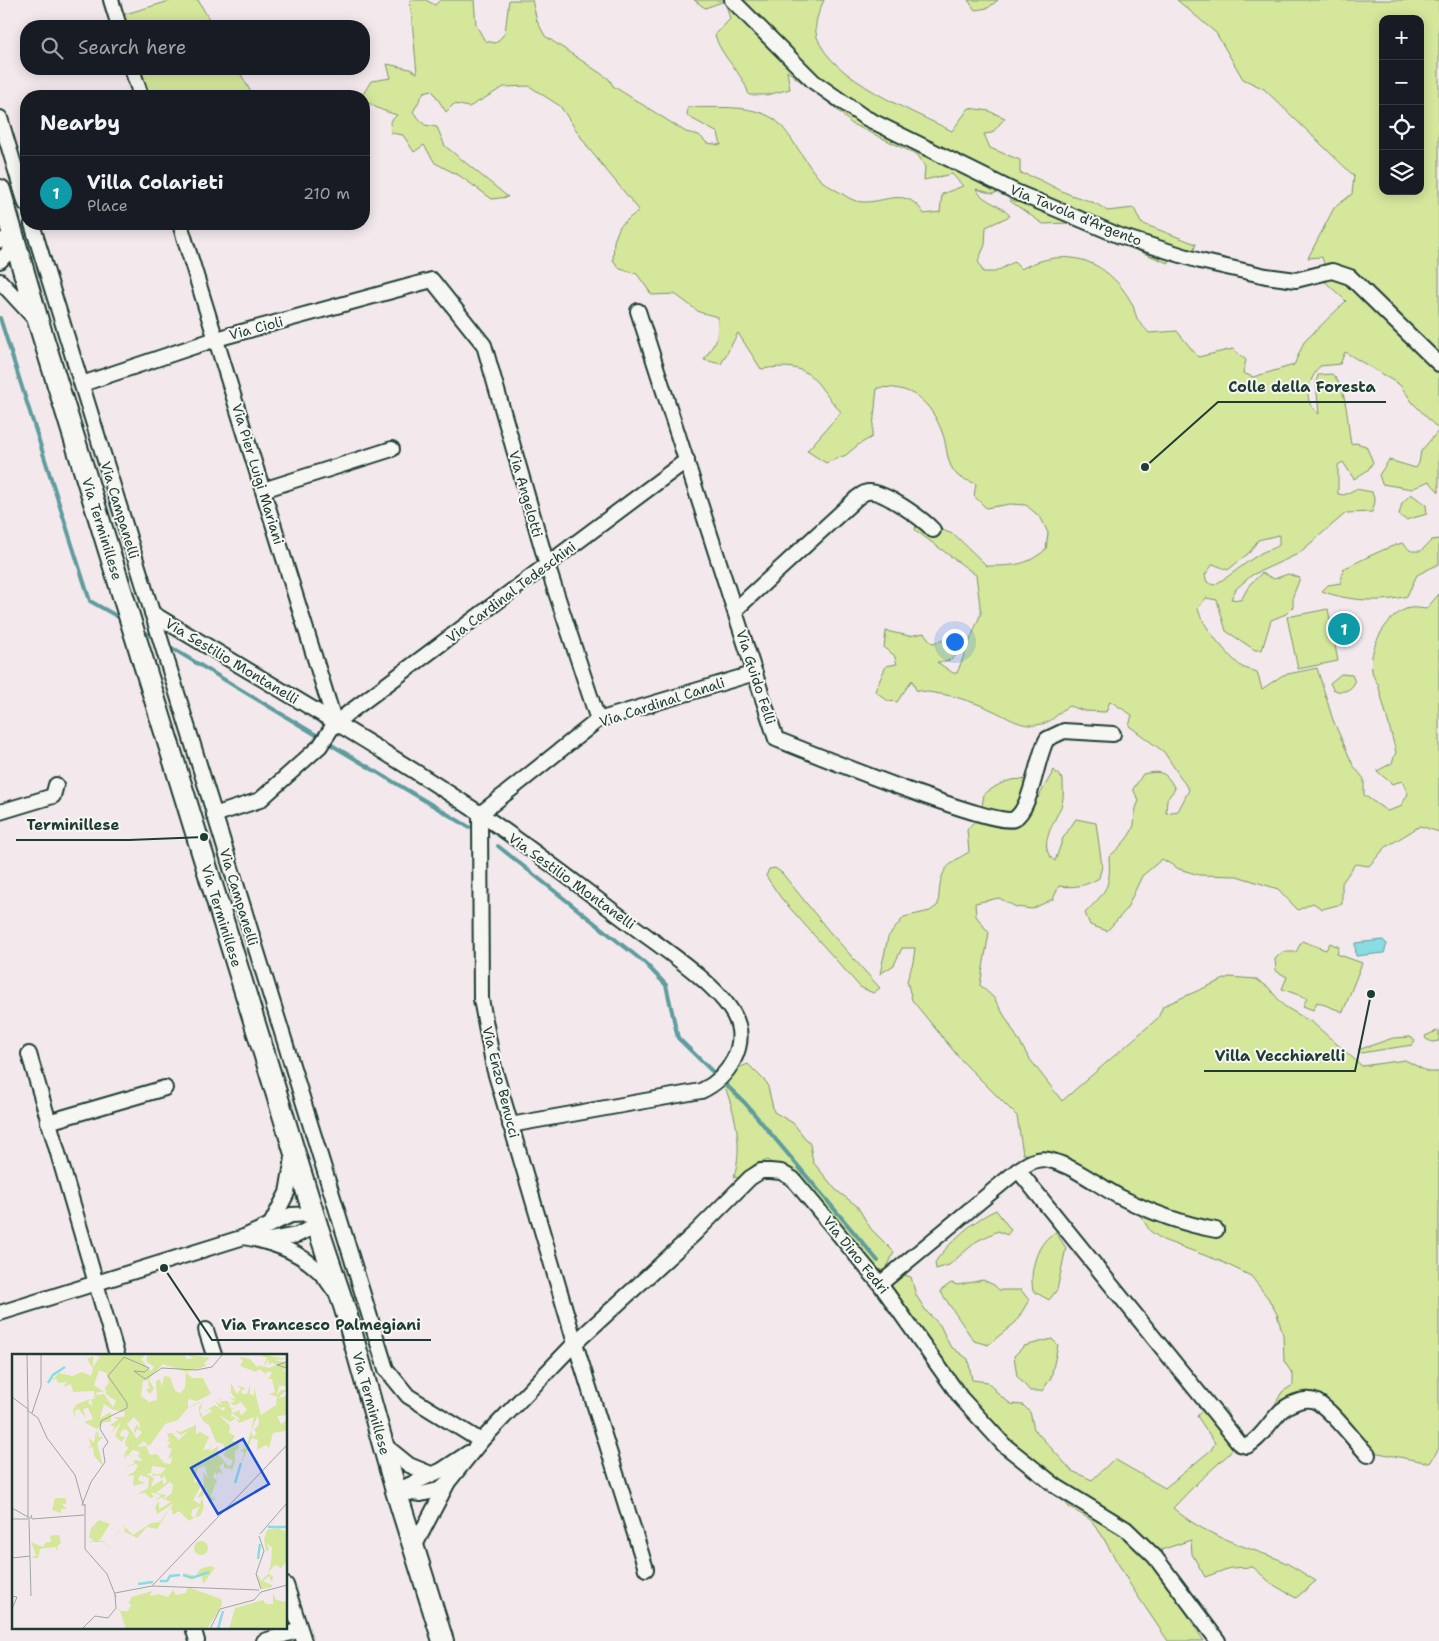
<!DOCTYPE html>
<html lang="en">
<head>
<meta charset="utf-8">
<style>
  body { margin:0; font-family:"Shantell Sans",sans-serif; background:#20242c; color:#f1f3f6 }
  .controls { position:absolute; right:15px; top:15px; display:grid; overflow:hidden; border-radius:10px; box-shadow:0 2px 12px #0003 }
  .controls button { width:45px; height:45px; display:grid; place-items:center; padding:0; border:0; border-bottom:1px solid #363941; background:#171b24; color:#f1f3f6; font:25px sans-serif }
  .you { position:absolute; left:954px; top:641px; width:18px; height:18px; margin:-12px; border:4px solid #fff; border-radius:50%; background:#1a73e8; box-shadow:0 0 0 8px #1a73e833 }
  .badge { display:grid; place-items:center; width:32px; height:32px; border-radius:50%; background:#d1495b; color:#fff; font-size:16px; font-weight:700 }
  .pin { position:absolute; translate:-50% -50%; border:2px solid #fff; box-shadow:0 1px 5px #0006 }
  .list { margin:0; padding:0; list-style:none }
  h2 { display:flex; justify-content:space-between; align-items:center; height:65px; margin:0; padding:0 20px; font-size:21px }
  h2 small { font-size:16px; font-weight:400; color:#9ea1a6 }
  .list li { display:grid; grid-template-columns:32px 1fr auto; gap:15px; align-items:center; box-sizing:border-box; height:75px; padding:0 20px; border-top:1px solid #363941 }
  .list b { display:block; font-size:19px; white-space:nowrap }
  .list p { margin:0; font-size:16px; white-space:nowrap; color:#9ea1a6 }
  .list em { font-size:16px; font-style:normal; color:#9ea1a6 }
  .icon { flex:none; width:28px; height:28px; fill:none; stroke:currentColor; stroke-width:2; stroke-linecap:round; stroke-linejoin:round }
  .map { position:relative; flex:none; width:1439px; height:1641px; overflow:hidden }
  .search { position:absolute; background:#171b24; box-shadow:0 2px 12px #0003; left:20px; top:20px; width:350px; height:55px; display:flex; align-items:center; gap:12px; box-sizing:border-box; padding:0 18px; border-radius:20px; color:#9ea1a6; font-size:19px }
  .panel { position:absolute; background:#171b24; box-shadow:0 2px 12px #0003; left:20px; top:90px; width:350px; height:140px; border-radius:20px }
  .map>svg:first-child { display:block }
  .green { fill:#d4e79b; stroke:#7a9268; fill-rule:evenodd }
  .water { fill:#8adce3; stroke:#5f9c9d }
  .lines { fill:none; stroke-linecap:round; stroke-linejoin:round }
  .stream { stroke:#5f9c9d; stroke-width:4 }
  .street-casing { stroke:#1f3d34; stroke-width:18 }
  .secondary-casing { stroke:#1f3d34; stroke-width:24 }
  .street { stroke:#f6f6f2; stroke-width:14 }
  .secondary { stroke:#f6f6f2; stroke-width:20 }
  .labels { text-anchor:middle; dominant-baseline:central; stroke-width:4; stroke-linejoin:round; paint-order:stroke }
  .street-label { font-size:14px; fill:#1f3d34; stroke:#f6f6f2 }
  .inset-river { fill:none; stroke:#8adce3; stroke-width:2.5 }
  .inset-road { fill:none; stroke:#9ea4a3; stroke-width:1 }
  .view { fill:#1d4ed8; fill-opacity:0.15; stroke:#1d4ed8; stroke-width:2.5 }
  .inset-edge { fill:none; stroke:#1f3d34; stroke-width:2.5 }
  .leader { fill:none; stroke:#1f3d34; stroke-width:2 }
  .callout-dot { fill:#1f3d34; stroke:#f6f6f2; stroke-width:2 }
  .callout-label { font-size:15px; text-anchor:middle; font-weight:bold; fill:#1f3d34; stroke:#f6f6f2; stroke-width:4; stroke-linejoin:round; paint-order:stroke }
</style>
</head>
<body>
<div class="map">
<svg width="1439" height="1641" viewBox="0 0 1439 1641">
  <rect width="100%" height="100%" fill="#f3e9ed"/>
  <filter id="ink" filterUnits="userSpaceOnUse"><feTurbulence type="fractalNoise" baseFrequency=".02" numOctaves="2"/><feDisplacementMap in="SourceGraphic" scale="10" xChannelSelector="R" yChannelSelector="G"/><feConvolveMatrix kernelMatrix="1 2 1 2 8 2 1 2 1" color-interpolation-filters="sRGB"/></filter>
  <g filter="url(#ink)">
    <g class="green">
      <path d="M173 0H198L213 26H126L122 15Z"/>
      <path d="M410 0H426L435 5 440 0H474L476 25 485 41 496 43 505 33 509 0H532L537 21 545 36 609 79 613 86 686 132 699 135 707 143 721 145 718 133 687 116 688 107C715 109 749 103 774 119 786 126 807 166 820 179 827 186 840 192 849 198 875 213 903 179 924 214L940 212 942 194 963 186 952 174 924 180 925 167 918 155 852 124 833 106 787 71 790 89 767 95H749C743 72 721 58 715 35L730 19 725 1 705 8 694 0H824C819 11 813 25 817 37 831 79 914 112 952 131L969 108 989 111 1005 118 992 133 984 134 990 148 1020 160V173C1039 177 1053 188 1071 195 1085 200 1095 201 1107 211L1134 208 1141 223 1196 244 1192 255H1177L1168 263 1069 223 1043 224 1010 201 1012 189H1004L993 194 976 189C984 203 1000 203 1010 216L986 227 985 245 978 261 983 272H995L1014 262 1021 269C1065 246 1105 258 1130 300 1134 305 1134 312 1137 318 1139 323 1145 328 1149 333L1177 331 1198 357 1233 349 1246 360 1243 373 1253 377 1294 365 1304 342 1346 301 1321 278 1325 267 1322 257 1308 258 1334 208 1352 194 1354 176 1264 89 1243 79 1216 33 1177 0H1439V492L1429 481 1412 489 1382 484 1379 475 1389 460 1416 468 1419 463 1421 451 1439 430 1413 403 1400 385 1345 352 1340 364 1320 366C1308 381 1301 401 1319 414L1316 382 1318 375 1332 374C1348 388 1347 424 1351 444L1356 443 1366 446 1373 462 1368 470 1354 479 1343 462 1338 465V494L1344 495 1356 489 1372 492 1375 502 1372 512 1346 513 1298 554 1252 575 1236 589 1231 599 1241 600 1250 584 1262 573 1274 579 1288 574 1300 578 1293 596V607L1286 614 1271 620 1262 650H1255L1226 631 1217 600 1206 598 1198 608C1200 623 1229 657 1242 667 1246 669 1253 670 1257 672L1262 689 1283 675 1317 668 1333 720 1353 765 1364 779V795L1387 811 1400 807 1408 794 1402 781 1392 784 1377 771 1392 763 1396 752 1378 684C1360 663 1382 618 1406 609 1411 607 1420 608 1426 609L1439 594V832L1420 826 1386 847 1369 866 1355 864 1342 883V904L1322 909 1313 903 1298 910 1278 889 1237 876 1199 875 1179 869 1162 859 1142 876 1126 910 1107 931 1090 925 1085 913C1106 891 1111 888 1109 857 1117 849 1128 840 1133 828 1136 819 1133 812 1139 801L1133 789 1143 774C1162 770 1166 772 1175 789L1167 799 1166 813 1178 811 1189 790 1164 752 1129 726 1132 715 1110 701 1106 712 1085 711 1069 706C1060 710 1056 719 1045 723 1025 730 1011 719 994 711 984 706 972 702 962 699 947 694 931 693 916 690L912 680 897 702 888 701 875 691 886 666 897 664 894 655 884 648 886 631 909 636 924 633 932 643 949 639 965 642C958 655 952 663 937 662L953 673H957L981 613 976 575 915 530 917 520 955 535 987 566C1012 566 1027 566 1046 549L1048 533 1041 518 1026 505 1010 504 986 508 974 496 976 484C970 481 962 479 958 476 945 464 948 446 942 432 931 402 911 384 877 388L872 437 858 445 846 455 826 463 807 451 841 412C810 379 815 361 761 369L738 333 721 364 704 360 717 339 718 317 699 312 675 294 652 295 637 274 620 269 613 260 614 241 620 226 639 210 589 149 560 106 529 86 504 87 469 107 454 104 446 112 432 90 424 92 413 112 425 125 437 127 445 146 508 197 492 199 460 176 435 163 424 145 414 152 403 135 391 133 390 122 397 115C383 111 369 106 362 96L371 81 391 78 387 64 410 69 417 73ZM1383 19H1420V191H1383ZM1279 535V545C1273 550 1268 549 1261 553 1244 563 1231 576 1214 585L1207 582 1205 575 1213 564 1228 570 1250 552 1258 540Z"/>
      <path d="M968 0H998L988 8 975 10Z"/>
      <path d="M139 69H238L253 96H148Z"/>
      <path d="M1411 494 1426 505 1427 514 1406 520 1399 515 1402 503Z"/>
      <path d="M1439 539V564L1417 575 1407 596C1382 603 1347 601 1322 591L1328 585 1341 583 1343 569C1362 560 1382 549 1402 543L1411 551H1421L1432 540Z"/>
      <path d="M1328 609 1338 661 1298 669 1287 617Z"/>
      <path d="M1341 674 1352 675 1355 682C1351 691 1341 694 1333 689L1330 683Z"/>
      <path d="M1054 770 1063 780C1063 787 1064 797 1062 804 1056 821 1035 847 1055 861L1063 838 1076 819 1096 823 1102 866 1099 878C1086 886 1074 888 1059 886L1053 899 1032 909 1016 907 999 898 975 903 976 916 989 933 980 985 994 998 1029 1058 1062 1101 1158 1018 1163 1006 1229 977 1256 979 1268 987 1284 1006 1313 1023 1362 1066 1405 1060 1428 1072H1439V1448L1430 1463 1373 1452 1322 1402 1274 1406 1282 1392 1293 1385V1375L1284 1361 1283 1335 1277 1314 1268 1298 1251 1276 1220 1261 1163 1240 1150 1231 1137 1210 1221 1233 1225 1226C1160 1214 1100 1182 1040 1155L1023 1154 1017 1116 961 1060 912 1000 907 981 913 962 915 948H902L894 965 880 974 888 937 904 917 930 911 938 905C941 873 940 868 969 852L967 830 981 813 984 794C999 784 1009 777 1027 780L1038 798Z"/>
      <path d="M775 868 782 873 828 930 880 988 873 993 860 987 781 898 766 876 769 869Z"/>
      <path d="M1302 941 1326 950 1330 943 1339 947 1337 954 1362 963 1343 1012 1317 1002 1313 1010 1303 1006 1307 998 1282 989 1287 977 1276 971 1275 959 1282 952H1296Z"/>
      <path d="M1439 1030V1041L1432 1042 1426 1039 1425 1036Z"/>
      <path d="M1410 1037 1415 1040 1412 1045 1361 1053 1358 1050 1393 1038Z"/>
      <path d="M748 1064 767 1083 774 1112 793 1123 810 1144 813 1162 836 1190 857 1206 871 1229 894 1252 885 1272 877 1268 768 1160 755 1164 738 1178 734 1177C743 1145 736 1117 725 1087L733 1070Z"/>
      <path d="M996 1210 1011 1230 1007 1235 998 1231 977 1241 949 1265 936 1269 935 1262C950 1242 973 1220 996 1210Z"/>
      <path d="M1056 1232 1066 1248 1057 1290 1049 1300 1033 1291C1029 1271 1037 1241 1056 1232Z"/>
      <path d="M901 1274 911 1277 916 1295 926 1311 940 1325 950 1346 968 1359 972 1380 988 1382 999 1395 1011 1404 1023 1405 1030 1412 1034 1429 1072 1471 1092 1480 1114 1459 1165 1488 1211 1450 1215 1443 1197 1416 1210 1401 1225 1409 1232 1422 1243 1432 1230 1453 1198 1482 1173 1508C1204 1535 1241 1545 1278 1559 1292 1565 1304 1574 1316 1581L1296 1598 1272 1584 1253 1567 1230 1568 1205 1577 1192 1554 1191 1540 1149 1554 1204 1641H1168L1131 1586 1101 1534 1091 1520 1069 1507 1042 1475 1010 1443 982 1432 973 1419 886 1290Z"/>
      <path d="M983 1280 994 1285 999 1290H1021L1029 1300 1016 1322 988 1345 974 1341 940 1291 951 1283 958 1285Z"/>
      <path d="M1052 1339 1058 1345 1051 1378 1042 1391H1030L1017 1376 1014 1356 1024 1346Z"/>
    </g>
    <path class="water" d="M1383 940 1387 944 1384 953 1356 956 1355 943Z"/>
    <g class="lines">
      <g class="stream">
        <path d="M0 318 90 601 120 618"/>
        <path d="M146 633 151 636"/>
        <path d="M170 647 318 736"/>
        <path d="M330 744 469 827"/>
        <path d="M498 846 645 963 666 985 678 1038 717 1076"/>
        <path d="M722 1081 745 1103 878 1261"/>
      </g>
      <g class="street-casing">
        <g id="street">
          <path d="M111 0 119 26"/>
          <path d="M732 0 814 82 864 117 1016 192 1120 236 1200 261 1266 276 1296 280 1332 271 1350 277 1439 364"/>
          <path d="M132 69 141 96"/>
          <path d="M0 118 26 204"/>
          <path d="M32 224 386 1369 408 1396 481 1441"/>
          <path d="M180 224 335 723"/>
          <path d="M0 240 16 244 0 261"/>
          <path d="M0 281 35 319"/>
          <path d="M638 311 776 739C806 751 998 829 1014 819 1032 809 1036 758 1047 739L1064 731 1113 734"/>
          <path d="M82 384 216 339 432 280 484 345 547 565 598 720"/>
          <path d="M263 490 392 449"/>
          <path d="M735 610 858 497C861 495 865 492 868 492 883 490 923 519 933 530"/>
          <path d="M152 613C261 679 373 742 479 813 530 847 579 886 629 923 659 946 717 983 734 1015 750 1045 728 1079 701 1091L510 1125"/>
          <path d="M0 812 53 796 56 785"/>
          <path d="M214 815 260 800 320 746 335 723 687 460"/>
          <path d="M29 1054 117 1355"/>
          <path d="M48 1122 165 1088"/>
          <path d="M1018 1170 1240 1444 1247 1446C1261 1439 1270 1421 1282 1410 1291 1403 1306 1396 1317 1402 1335 1413 1353 1440 1368 1455"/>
          <path d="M272 1222 287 1193 293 1158"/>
          <path d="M244 1237C279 1243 314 1257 333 1289"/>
          <path d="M265 1241 297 1235 317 1225"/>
          <path d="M880 1284 1018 1170C1028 1163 1037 1157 1049 1160 1074 1166 1096 1184 1118 1196 1148 1211 1182 1224 1216 1230"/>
          <path d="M0 1313 244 1237 291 1215 314 1214"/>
          <path d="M206 1330 214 1355"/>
          <path d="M383 1444 409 1465 431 1474"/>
          <path d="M396 1491 421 1494 439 1490 448 1482 481 1441 575 1343 695 1233 750 1178 761 1171H770L781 1172 793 1179 880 1284 961 1398 1004 1445 1057 1487 1126 1529 1155 1557 1218 1641"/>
          <path d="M396 1491 442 1470 468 1453"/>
          <path d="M414 1547 447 1484"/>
          <path d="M646 1569 575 1343 494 1068 481 999 480 814 598 720 755 673"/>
          <path d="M286 1585 304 1641"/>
          <path d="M193 1627 197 1641"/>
          <path d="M264 1641 300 1630"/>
        </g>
      </g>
      <g class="secondary-casing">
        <g id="secondary">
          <path id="s1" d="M0 190 39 324 317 1225 345 1309 396 1491 443 1641"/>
        </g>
      </g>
      <use href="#street" class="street"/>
      <use href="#secondary" class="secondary"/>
    </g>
  </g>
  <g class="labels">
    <g class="street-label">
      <text transform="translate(1076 215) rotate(22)">Via Tavola d'Argento</text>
      <text transform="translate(256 328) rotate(-15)">Via Cioli</text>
      <text transform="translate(258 474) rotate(73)">Via Pier Luigi Mariani</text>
      <text transform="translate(526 494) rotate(74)">Via Angelotti</text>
      <text transform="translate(120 510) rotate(73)">Via Campanelli</text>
      <text stroke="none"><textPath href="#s1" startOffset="354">Via Terminillese</textPath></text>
      <text transform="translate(511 592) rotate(-37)">Via Cardinal Tedeschini</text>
      <text transform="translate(232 661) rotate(31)">Via Sestilio Montanelli</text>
      <text transform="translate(756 677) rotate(72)">Via Guido Felli</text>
      <text transform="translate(662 702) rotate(-18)">Via Cardinal Canali</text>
      <text transform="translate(572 881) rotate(36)">Via Sestilio Montanelli</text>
      <text transform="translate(239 897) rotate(73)">Via Campanelli</text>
      <text stroke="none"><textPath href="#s1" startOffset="759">Via Terminillese</textPath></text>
      <text transform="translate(501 1082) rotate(76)">Via Enzo Benucci</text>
      <text transform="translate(856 1255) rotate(51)">Via Dino Fedri</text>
      <text stroke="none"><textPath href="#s1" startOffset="1269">Via Terminillese</textPath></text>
    </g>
  </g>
  <g transform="translate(12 1354)">
    <rect width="275" height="275" fill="#f3e9ed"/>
    <path d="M82 0H134L129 5 139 17 142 13 134 7 136 0H173L174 5 182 4 173 0 198 4 192 9 194 12 174 18 180 24H191L199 40 185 47 176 45V54L185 49 191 47 175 55 166 66 153 70 139 90 136 92 132 87 125 93 134 92 138 101 145 100 152 109 159 110 160 103 156 105 160 95 155 93 159 87 155 88 157 85 155 79H160L167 86 176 77 169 81 162 76 168 78 184 71V80L188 78 197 83 191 96 198 95 199 87V94L197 98 206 92V100L216 112 219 111 221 107 211 101 214 98 211 91 214 87 211 90 204 88 197 71 191 67 187 58V53L191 48 188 57 191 63 200 57 196 55 193 58 194 56 203 51 212 57 213 53 208 54 203 47 210 51 207 45 209 43 208 47H216L219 55 224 53 219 56 221 59 227 56 229 61 235 56 229 48 224 51H221L218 49 223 47 215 43 224 45 219 39V29L225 40 229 35 225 31 234 35 229 36 230 40H235L238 31V40L242 42V34L249 61 264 51 265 43 257 40 263 38 260 25H256L260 19 256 17 254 20 247 15 244 18 228 12 231 7 227 3 238 5 246 14V11L257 14 264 11 260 8 257 11 256 5 254 10 252 11 255 3H249L253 1 275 5 261 6 275 8V15L271 16 275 19V33L261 28 271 32H267L265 41 269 36H275L266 44 275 42V61L265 62 269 70 275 66V71L273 77 261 79 257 94 254 91 245 96 246 86 240 84 226 117 230 106 225 104 230 106 232 99 228 96 232 95 231 90 234 95 239 77 241 83 245 79 242 76 247 70 246 61 239 77 242 63 227 69 224 65 229 66 220 59 218 65 220 62 224 64 218 68 206 60 218 72 217 79 223 82 220 87 226 88 227 94 223 97V107L219 120 220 115 212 114V109L207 112 211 120 207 118 205 121 203 118 201 124 205 126 199 142 201 145 203 141 202 147 195 144V134L190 144 192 153 188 162 183 163 188 152 180 156 179 161 182 164 177 167 167 157 161 161 159 153 145 175 135 173 125 184 109 176 100 184 108 176 113 177 112 172 121 181 139 169 148 168 162 149 145 160 143 153 147 147V155L159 148 152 145 160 139 161 131 158 128 144 139 154 141 152 144 151 147V143L142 147 149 142 143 139H139L142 143 139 144 136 141 140 146 133 139 126 140 136 134 137 124 128 121 126 126 133 129 121 132 122 121 114 122 122 118 126 112 124 110 111 114 123 109 121 106 131 107 126 102 128 98 121 96 116 101 126 104 114 101 113 106 112 101 117 92 114 93 113 87 117 79 114 75 109 77 108 82 113 83 110 88 103 82 109 68 98 80 103 73 98 71 106 66 102 63H112L113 58 101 56 92 50 88 64 99 58V68H92L85 75 72 68 81 65 76 54 71 55 74 65 67 55 63 56V65L61 56 65 50 78 45 76 49 81 52 79 46 84 43H79L83 42 82 37 61 38 59 30 51 33 55 28 46 29 44 24 41 27 42 24 47 19 60 22 70 18 79 22 81 14 75 5 81 2V13L88 3ZM151 10 174 18 173 34 168 39 163 37 158 23 152 22 150 33 148 25 144 27 145 46 137 48 129 42 131 27 137 26 136 32 139 33 134 36 138 40 142 35 137 25ZM87 16 94 19 97 29 93 33 94 40 104 47 101 53 92 40 84 41 85 38H92L82 31ZM122 63 128 70 127 75 125 70 122 75 123 80 125 75 130 78 125 85 115 70ZM140 112 154 114 149 120H142V117L140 122 147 121 150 125 152 121 155 127 152 131 150 126 139 133 142 124 134 120 139 119ZM193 112 196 124 191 118 192 133 185 144 190 142 188 150 181 146 188 134V129L182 128 186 114ZM84 76 85 79 84 86 86 77 87 83H91L85 89 91 112 82 102 81 93 74 94 79 92 77 84 82 89ZM43 144H54V150H50L55 155H49V159L40 156ZM87 166 98 170 87 187H91L102 198 91 188H74L82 187 77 183 79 174ZM266 174 275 178V207L269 214 263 211 259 215 256 220 261 222 260 228 257 222 251 227 260 231V233L250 235 247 229 245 218 249 227 256 220 259 208 260 194 255 189 257 196 254 197 252 185 255 176ZM43 181H47L49 189 45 192 46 197 43 193 28 195 26 204H19L24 201 19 188 31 193 34 188H39L38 182ZM182 194a7 7 0 1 1 14 0a7 7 0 1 1-14 0ZM198 212 203 214 191 230 190 222 180 225 171 222 174 221 171 219 184 222 188 215ZM176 233 209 245 210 251 195 275H114L108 257 99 249 109 257H116L119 251 115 247 118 248 119 243 140 237 138 242 147 240 156 243 161 236 164 241 174 239ZM261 239 264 246 275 248V275H217L223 254 251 246 254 250H261Z" fill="#d4e79b" fill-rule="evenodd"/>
    <path class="inset-river" d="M36 29 41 21 53 13M223 129 229 109M256 173H275M246 205 248 190M171 221 180 224 197 218M148 227H155L158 222 168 221M126 230 141 228M206 275 211 257"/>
    <path class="inset-road" d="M15 0 16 55M112 3 137 14 133 18 122 17 133 25 150 14 184 16 200 13 211 0M275 8 265 11 275 14M0 43 16 55V164H20L19 161M15 56 26 64 35 84 63 121 71 150M20 59 29 32V0M73 150V195L95 220 104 243M73 151H70L79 128 93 108 91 95 96 88 88 75 89 67 115 54V49L96 22 112 3M0 154 16 163M0 165H16M17 165 19 242M20 165 72 161M248 180 275 149M247 182 252 197 244 220 249 235M0 204 18 202M140 232 275 91M249 238 275 231M103 239 140 232 247 236M0 242 5 243 0 255M70 275 83 262 96 264 104 254 103 241M198 275 208 255 242 246 249 238"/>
    <path class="view" d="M231 85 257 130 206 160 179 114Z"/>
    <rect width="275" height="275" class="inset-edge"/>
  </g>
  <path class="leader" d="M1145 467L1218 402H1386M204 837L129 840H16M1371 994L1355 1071H1204M164 1268L212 1340H431"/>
  <g class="callout-dot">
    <circle cx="1145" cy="467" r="5"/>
    <circle cx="204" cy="837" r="5"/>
    <circle cx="1371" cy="994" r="5"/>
    <circle cx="164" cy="1268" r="5"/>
  </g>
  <g class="callout-label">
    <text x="1302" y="392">Colle della Foresta</text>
    <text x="73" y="830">Terminillese</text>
    <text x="1280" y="1061">Villa Vecchiarelli</text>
    <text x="321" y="1330">Via Francesco Palmegiani</text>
  </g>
</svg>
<div class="controls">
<button>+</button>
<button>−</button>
<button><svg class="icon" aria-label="locate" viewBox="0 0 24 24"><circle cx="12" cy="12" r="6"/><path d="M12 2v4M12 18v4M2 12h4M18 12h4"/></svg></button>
<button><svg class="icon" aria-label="layers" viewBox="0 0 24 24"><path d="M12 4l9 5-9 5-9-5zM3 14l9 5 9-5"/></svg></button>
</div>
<div class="you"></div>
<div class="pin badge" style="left:1344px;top:629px;background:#0f9aa8">1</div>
<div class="search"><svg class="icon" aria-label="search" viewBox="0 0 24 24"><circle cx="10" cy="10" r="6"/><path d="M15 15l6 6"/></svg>Search here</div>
<section class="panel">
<h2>Nearby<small></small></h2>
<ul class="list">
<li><span class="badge" style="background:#0f9aa8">1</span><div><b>Villa Colarieti</b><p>Place</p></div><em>210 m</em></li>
</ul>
</section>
</div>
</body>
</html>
